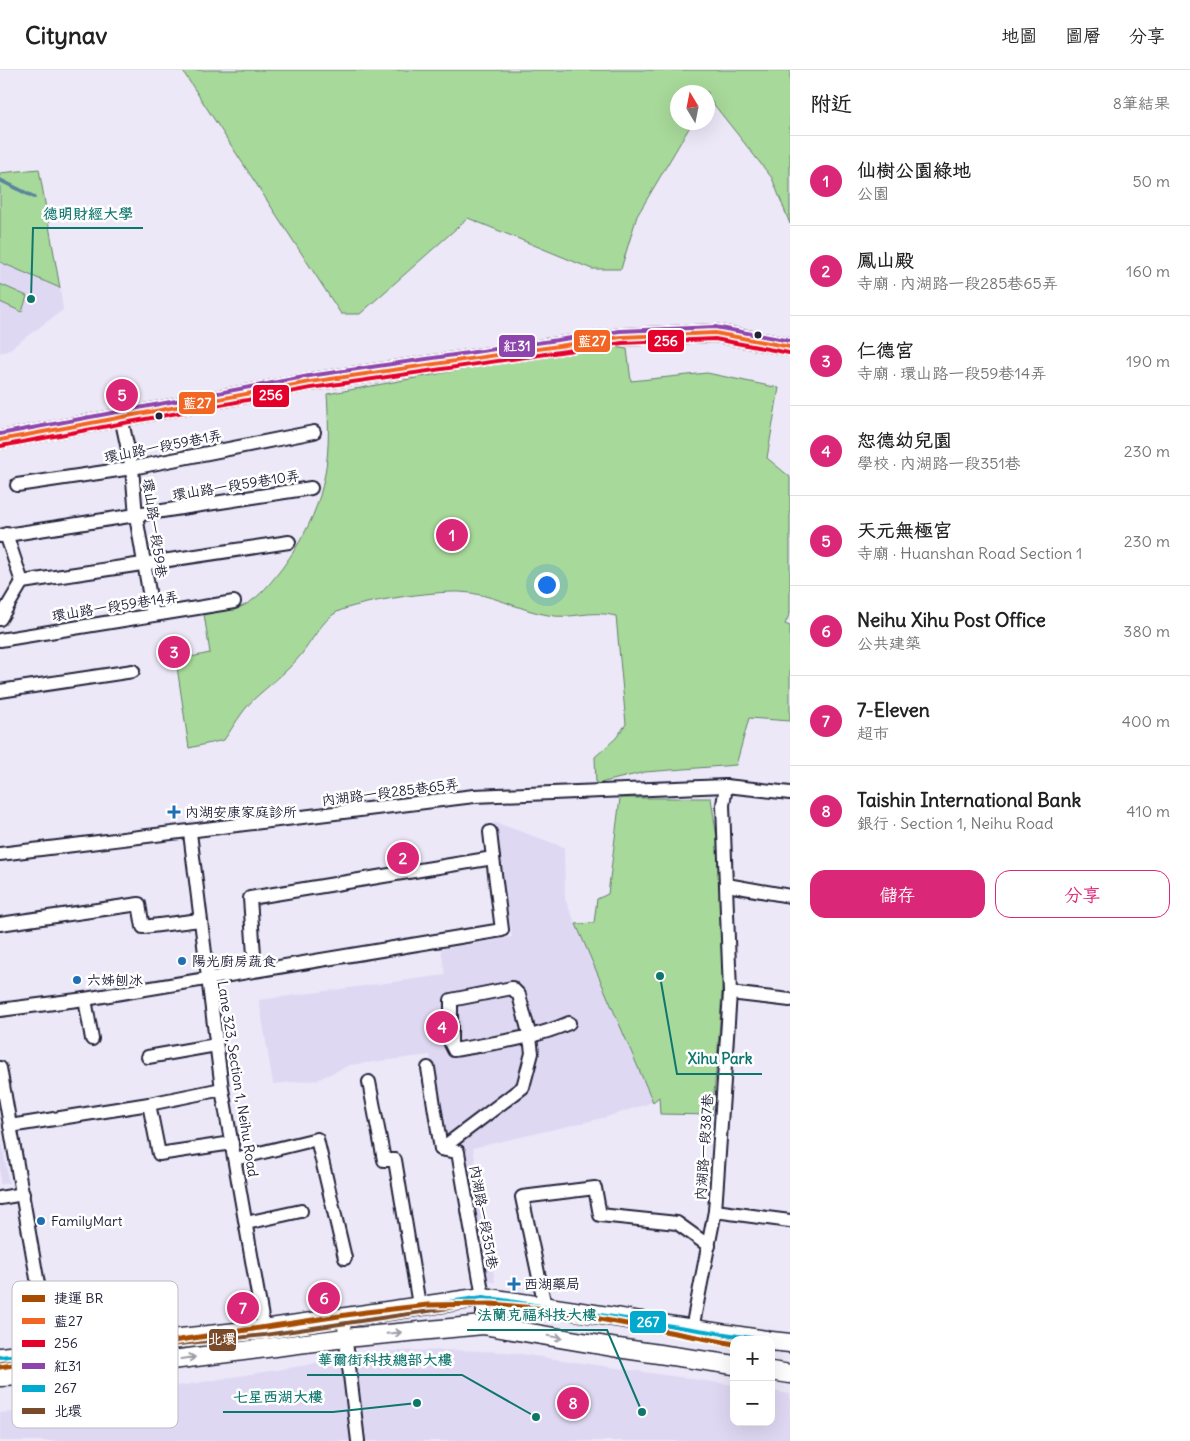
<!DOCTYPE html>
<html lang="zh-TW">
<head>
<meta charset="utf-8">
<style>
  body { margin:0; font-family:Delius,"LXGW WenKai TC",sans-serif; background:#f2f2f2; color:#222 }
  .controls { position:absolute; right:15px; bottom:15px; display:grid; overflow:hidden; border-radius:10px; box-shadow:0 5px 20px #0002 }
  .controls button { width:45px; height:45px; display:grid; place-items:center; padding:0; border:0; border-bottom:1px solid #e0e0e0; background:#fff; color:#222; font:25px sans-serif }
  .compass { position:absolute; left:670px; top:15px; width:45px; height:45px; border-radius:50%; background:#fff; box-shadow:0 5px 20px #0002; rotate:350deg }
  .you { position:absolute; left:546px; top:514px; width:18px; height:18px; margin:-12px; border:4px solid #fff; border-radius:50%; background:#1a73e8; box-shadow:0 0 0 8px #1a73e833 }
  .badge { display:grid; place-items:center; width:32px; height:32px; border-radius:50%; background:#db2777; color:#fff; font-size:16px; font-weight:700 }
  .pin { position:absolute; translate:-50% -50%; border:2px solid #fff; box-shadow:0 1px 5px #0006 }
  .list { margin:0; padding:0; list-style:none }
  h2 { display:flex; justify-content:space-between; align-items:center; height:65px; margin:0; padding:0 20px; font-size:21px }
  h2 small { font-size:16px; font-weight:400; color:#767676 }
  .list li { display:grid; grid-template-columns:32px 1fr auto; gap:15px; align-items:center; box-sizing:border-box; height:90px; padding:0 20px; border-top:1px solid #e0e0e0 }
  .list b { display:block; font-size:19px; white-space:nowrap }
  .list p { margin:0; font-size:16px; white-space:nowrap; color:#767676 }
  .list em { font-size:16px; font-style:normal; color:#767676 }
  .actions { display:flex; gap:10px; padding:15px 20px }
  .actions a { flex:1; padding:11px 0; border:1px solid #db2777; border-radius:15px; text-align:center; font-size:18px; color:#db2777 }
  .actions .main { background:#db2777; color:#fff }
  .map { position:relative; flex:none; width:790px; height:1371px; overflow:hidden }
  header { display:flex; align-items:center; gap:30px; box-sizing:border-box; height:70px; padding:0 25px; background:#fff; border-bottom:1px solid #e0e0e0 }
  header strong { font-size:24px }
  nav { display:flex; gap:28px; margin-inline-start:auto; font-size:18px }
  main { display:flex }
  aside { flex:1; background:#fff }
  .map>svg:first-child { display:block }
  .built { fill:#dfd8f3 }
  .green { fill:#a7d99a; stroke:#647e6a }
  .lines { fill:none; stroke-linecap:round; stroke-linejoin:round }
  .stream { stroke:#5a859e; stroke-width:4 }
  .minor-casing { stroke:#22223b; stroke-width:16 }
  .tertiary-casing { stroke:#22223b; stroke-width:20 }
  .secondary-casing { stroke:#22223b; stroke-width:21 }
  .minor { stroke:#fff; stroke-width:12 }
  .tertiary { stroke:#fff; stroke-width:16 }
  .secondary { stroke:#fff; stroke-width:18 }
  .bus-1-casing { stroke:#fff; stroke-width:8 }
  .bus-2-casing { stroke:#fff; stroke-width:8 }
  .bus-3-casing { stroke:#fff; stroke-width:8 }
  .bus-4-casing { stroke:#fff; stroke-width:8 }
  .bus-5-casing { stroke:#fff; stroke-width:8 }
  .bus-1 { stroke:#f26522; stroke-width:4 }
  .bus-2 { stroke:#e4002b; stroke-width:4 }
  .bus-3 { stroke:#8e44ad; stroke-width:4 }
  .bus-4 { stroke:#00a9ce; stroke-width:4 }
  .bus-5 { stroke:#7a4b2a; stroke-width:4 }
  .metro-1-casing { stroke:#fff; stroke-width:9 }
  .metro-1 { stroke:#a74c00; stroke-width:5 }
  .oneway { stroke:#9c9ca7 }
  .bus-dot { fill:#22223b; stroke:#fff; stroke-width:2 }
  .poi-dot { fill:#1f6fb2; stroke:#fff; stroke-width:2 }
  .labels { text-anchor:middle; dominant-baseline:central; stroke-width:5; stroke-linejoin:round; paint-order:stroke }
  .street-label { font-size:14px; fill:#22223b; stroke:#fff }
  .poi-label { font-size:14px; fill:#22223b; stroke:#fff; text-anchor:start }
  .key { fill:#fff; stroke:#bdbdc4; stroke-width:1 }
  .key-label { font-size:14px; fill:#22223b }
  .leader { fill:none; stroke:#0f766e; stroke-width:2 }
  .callout-dot { fill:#0f766e; stroke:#fff; stroke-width:2 }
  .callout-label { font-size:15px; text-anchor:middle; font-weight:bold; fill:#0f766e; stroke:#fff; stroke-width:5; stroke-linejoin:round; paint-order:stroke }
  .line-badge { stroke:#fff; stroke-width:2 }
  .badge-label { font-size:14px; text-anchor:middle; font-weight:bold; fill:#fff }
</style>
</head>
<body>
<header>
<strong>Citynav</strong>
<nav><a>地圖</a><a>圖層</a><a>分享</a></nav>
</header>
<main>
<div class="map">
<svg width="790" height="1371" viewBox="0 0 790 1371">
  <rect width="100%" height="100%" fill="#ece8f8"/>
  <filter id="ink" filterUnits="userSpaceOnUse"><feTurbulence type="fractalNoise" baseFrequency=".02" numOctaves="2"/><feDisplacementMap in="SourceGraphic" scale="10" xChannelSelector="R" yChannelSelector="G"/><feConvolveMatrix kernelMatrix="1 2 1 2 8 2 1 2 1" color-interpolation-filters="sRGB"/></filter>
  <g filter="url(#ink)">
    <g class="built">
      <path d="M0 192 60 218 63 240 7 281 0 283Z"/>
      <path d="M494 752 564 777 565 829 653 1032 607 1047 473 1078 495 1212 474 1211 454 1076 446 1073 430 985 350 995 317 1010 273 1014 259 930 445 905 441 879 512 867Z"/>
      <path d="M0 1061 9 1113 0 1114Z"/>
      <path d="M454 1280 507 1282 734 1315V1352H771V1321L790 1324V1371H0V1343L25 1341 392 1281Z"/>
    </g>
    <g class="green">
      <path d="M182 0H790V154L772 108 708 27V22H678V52L692 53 637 146 621 199H592L468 148 360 244H341Z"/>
      <path d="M39 99 60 218 0 192V103Z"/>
      <path d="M0 214 27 226 22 242 0 232Z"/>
      <path d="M599 275 627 279 631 311 707 303 779 318 767 388 790 407V543L785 554 790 556V651L749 648 736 695 645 702 596 714 595 687 616 668 626 654 616 546C590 539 571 550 548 545 518 540 491 523 460 522 434 521 359 531 337 542 322 550 311 573 300 586 286 603 269 615 253 630 242 641 233 657 224 670L189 678 176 590 210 583 204 544C216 541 234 541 245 535 259 528 273 510 283 497 325 439 332 395 327 324Z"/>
      <path d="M620 728H711C715 756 720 784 722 812 727 890 719 968 712 1045L660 1044 659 1027 653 1032 576 854 594 853 597 829 608 824Z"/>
    </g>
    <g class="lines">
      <path class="stream" d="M0 110 34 127"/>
      <g class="minor-casing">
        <g id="minor">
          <path d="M121 347 132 398 136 446 153 545"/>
          <path d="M17 415 132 398 314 362"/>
          <path d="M0 466 311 418"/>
          <path d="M22 512 289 472"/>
          <path d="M0 549 22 512 6 464"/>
          <path d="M0 570 234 532"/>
          <path d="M0 621 133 601"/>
          <path d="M190 763 222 1019 264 1259"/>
          <path d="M0 784 474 726 726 716 790 723"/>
          <path d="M727 815 790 826"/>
          <path d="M0 854 139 834 143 857 200 850"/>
          <path d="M255 899 250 828 493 788 490 762"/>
          <path d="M730 923 790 930"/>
          <path d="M85 929 92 969"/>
          <path d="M0 940 85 929 502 860 493 788"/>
          <path d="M148 987 216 975"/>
          <path d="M0 998 54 1305"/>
          <path d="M428 998 441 1079 458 1082 483 1227V1255"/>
          <path d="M369 1012 384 1090H395L419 1235"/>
          <path d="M149 1034 159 1084 232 1073"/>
          <path d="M10 1056 149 1034 222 1019"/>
          <path d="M441 1079 523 1017 532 983 530 967 519 925 512 918 451 930V974L454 980C493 973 533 969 569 953"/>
          <path d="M235 1089 317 1069 345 1188"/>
          <path d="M0 1128 23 1124"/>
          <path d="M715 1141 790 1151"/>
          <path d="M246 1153 301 1141"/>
          <path d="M545 1236 522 1127 595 1118 600 1145 677 1153 709 1176"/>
          <path d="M343 1247 358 1371"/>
          <path d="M692 1259 715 1141 730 923 723 735 726 716"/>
        </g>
      </g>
      <g class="tertiary-casing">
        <path id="tertiary" d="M0 370 310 312 621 267 715 263 790 277"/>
      </g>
      <g class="secondary-casing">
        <g id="secondary">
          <path d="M771 1271 790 1273"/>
          <path d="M0 1287 264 1259 483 1227 766 1270"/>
          <path d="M771 1301 790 1304"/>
          <path d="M0 1307 54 1305 345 1268 483 1255 618 1278 734 1295"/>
        </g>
      </g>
      <use href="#minor" class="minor"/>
      <use href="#tertiary" class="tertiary"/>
      <use href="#secondary" class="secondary"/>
      <g class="bus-1-casing">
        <path id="bus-1" d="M0 370 310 312 621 267 715 263 790 277"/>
      </g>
      <g class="bus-2-casing">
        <path id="bus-2" d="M1 376 311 318 622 273 715 269 789 283"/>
      </g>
      <g class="bus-3-casing">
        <path id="bus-3" d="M0 364 309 306 620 261 715 257 790 271"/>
      </g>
      <g class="bus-4-casing">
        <path id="bus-4" d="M0 1287 264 1259 483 1227 764 1270"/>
      </g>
      <g class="bus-5-casing">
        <path id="bus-5" d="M1 1293 265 1265 483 1233 734 1271"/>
      </g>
      <use href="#bus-1" class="bus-1"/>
      <use href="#bus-2" class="bus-2"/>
      <use href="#bus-3" class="bus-3"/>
      <use href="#bus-4" class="bus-4"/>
      <use href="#bus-5" class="bus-5"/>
      <g class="metro-1-casing">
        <path id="metro-1" d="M0 1297 366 1242 428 1235 492 1234 546 1239 734 1274"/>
      </g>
      <use href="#metro-1" class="metro-1"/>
    </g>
    <defs><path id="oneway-shaft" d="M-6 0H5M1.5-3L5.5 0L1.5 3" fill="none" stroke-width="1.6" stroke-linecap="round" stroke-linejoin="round" transform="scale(1.25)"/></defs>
    <g class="oneway">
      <use href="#oneway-shaft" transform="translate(394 1263) rotate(-5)"/>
      <use href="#oneway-shaft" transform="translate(555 1267) rotate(10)"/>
      <use href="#oneway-shaft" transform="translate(188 1288) rotate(-7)"/>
    </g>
  </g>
  <g class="bus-dot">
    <circle cx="758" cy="265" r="4.5"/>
    <circle cx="159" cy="346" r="4.5"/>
  </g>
  <g class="poi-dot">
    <path d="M171.5 734.5h5v5h5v5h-5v5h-5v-5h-5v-5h5z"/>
    <circle cx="182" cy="891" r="5"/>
    <circle cx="77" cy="910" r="5"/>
    <circle cx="41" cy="1151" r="5"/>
    <path d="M511.5 1206.5h5v5h5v5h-5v5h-5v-5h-5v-5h5z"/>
  </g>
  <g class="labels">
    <g class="street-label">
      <text transform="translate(163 376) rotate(-11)">環山路一段59巷1弄</text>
      <text transform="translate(236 415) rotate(-9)">環山路一段59巷10弄</text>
      <text transform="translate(155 458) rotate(82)">環山路一段59巷</text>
      <text transform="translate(115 536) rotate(-9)">環山路一段59巷14弄</text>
      <text transform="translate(390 722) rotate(-7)">內湖路一段285巷65弄</text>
      <text transform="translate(238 1009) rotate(81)">Lane 323, Section 1, Neihu Road</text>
      <text transform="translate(704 1077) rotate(-86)">內湖路一段387巷</text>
      <text transform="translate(484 1147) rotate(80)">內湖路一段351巷</text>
    </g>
    <g class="poi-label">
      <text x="185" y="742">內湖安康家庭診所</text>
      <text x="192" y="891">陽光廚房蔬食</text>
      <text x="87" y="910">六姊刨冰</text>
      <text x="51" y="1151">FamilyMart</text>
      <text x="524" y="1214">西湖藥局</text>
    </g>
  </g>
  <rect x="12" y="1211" width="166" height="147" rx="8" class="key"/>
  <rect x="22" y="1225" width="23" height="7" fill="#a74c00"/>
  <rect x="22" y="1248" width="23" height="6" fill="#f26522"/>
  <rect x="22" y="1270" width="23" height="7" fill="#e4002b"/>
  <rect x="22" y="1293" width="23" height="6" fill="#8e44ad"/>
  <rect x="22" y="1315" width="23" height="7" fill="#00a9ce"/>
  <rect x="22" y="1338" width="23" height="6" fill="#7a4b2a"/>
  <g class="key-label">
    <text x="54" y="1233">捷運 BR</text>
    <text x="54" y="1256">藍27</text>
    <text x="54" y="1278">256</text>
    <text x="54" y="1301">紅31</text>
    <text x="54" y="1323">267</text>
    <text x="54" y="1346">北環</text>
  </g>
  <path class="leader" d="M31 229L33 158H143M660 906L677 1004H762M642 1342L607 1260H467M536 1347L462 1305H307M417 1333L333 1342H223"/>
  <g class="callout-dot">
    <circle cx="31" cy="229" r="5"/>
    <circle cx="660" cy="906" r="5"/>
    <circle cx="642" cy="1342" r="5"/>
    <circle cx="536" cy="1347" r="5"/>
    <circle cx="417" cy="1333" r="5"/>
  </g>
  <g class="callout-label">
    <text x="88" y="149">德明財經大學</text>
    <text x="720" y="994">Xihu Park</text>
    <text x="537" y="1250">法蘭克福科技大樓</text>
    <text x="385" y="1295">華爾街科技總部大樓</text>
    <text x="278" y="1332">七星西湖大樓</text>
  </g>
  <g class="line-badge">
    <rect x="647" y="259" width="38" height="24" rx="5" fill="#e4002b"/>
    <rect x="573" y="259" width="38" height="24" rx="5" fill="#f26522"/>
    <rect x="498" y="264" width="38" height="24" rx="5" fill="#8e44ad"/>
    <rect x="252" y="314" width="38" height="24" rx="5" fill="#e4002b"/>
    <rect x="178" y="321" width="38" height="24" rx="5" fill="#f26522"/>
    <rect x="629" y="1240" width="38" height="24" rx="5" fill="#00a9ce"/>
    <rect x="208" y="1258" width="29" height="24" rx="5" fill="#7a4b2a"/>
  </g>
  <g class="badge-label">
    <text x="666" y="276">256</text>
    <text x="592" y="276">藍27</text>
    <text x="517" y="281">紅31</text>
    <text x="271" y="330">256</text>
    <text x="197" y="338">藍27</text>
    <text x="648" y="1257">267</text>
    <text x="222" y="1274">北環</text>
  </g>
</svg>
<div class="controls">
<button>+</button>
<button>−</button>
</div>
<svg class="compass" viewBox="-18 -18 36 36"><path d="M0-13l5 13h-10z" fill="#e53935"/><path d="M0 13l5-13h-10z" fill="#767676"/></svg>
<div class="you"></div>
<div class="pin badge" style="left:452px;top:465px">1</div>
<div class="pin badge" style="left:403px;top:788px">2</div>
<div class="pin badge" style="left:174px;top:582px">3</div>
<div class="pin badge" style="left:442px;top:957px">4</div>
<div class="pin badge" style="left:122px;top:325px">5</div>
<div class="pin badge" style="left:324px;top:1228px">6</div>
<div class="pin badge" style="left:243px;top:1238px">7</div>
<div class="pin badge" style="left:573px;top:1333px">8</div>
</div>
<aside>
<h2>附近<small>8筆結果</small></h2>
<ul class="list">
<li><span class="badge">1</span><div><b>仙樹公園綠地</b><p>公園</p></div><em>50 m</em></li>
<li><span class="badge">2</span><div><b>鳳山殿</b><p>寺廟 · 內湖路一段285巷65弄</p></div><em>160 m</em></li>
<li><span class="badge">3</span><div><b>仁德宮</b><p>寺廟 · 環山路一段59巷14弄</p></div><em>190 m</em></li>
<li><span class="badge">4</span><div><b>恕德幼兒園</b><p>學校 · 內湖路一段351巷</p></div><em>230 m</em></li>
<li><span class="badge">5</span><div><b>天元無極宮</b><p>寺廟 · Huanshan Road Section 1</p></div><em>230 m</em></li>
<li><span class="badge">6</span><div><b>Neihu Xihu Post Office</b><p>公共建築</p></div><em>380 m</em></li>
<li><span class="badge">7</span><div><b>7-Eleven</b><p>超市</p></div><em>400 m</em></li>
<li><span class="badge">8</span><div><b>Taishin International Bank</b><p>銀行 · Section 1, Neihu Road</p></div><em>410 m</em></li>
</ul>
<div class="actions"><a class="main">儲存</a><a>分享</a></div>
</aside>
</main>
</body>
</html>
